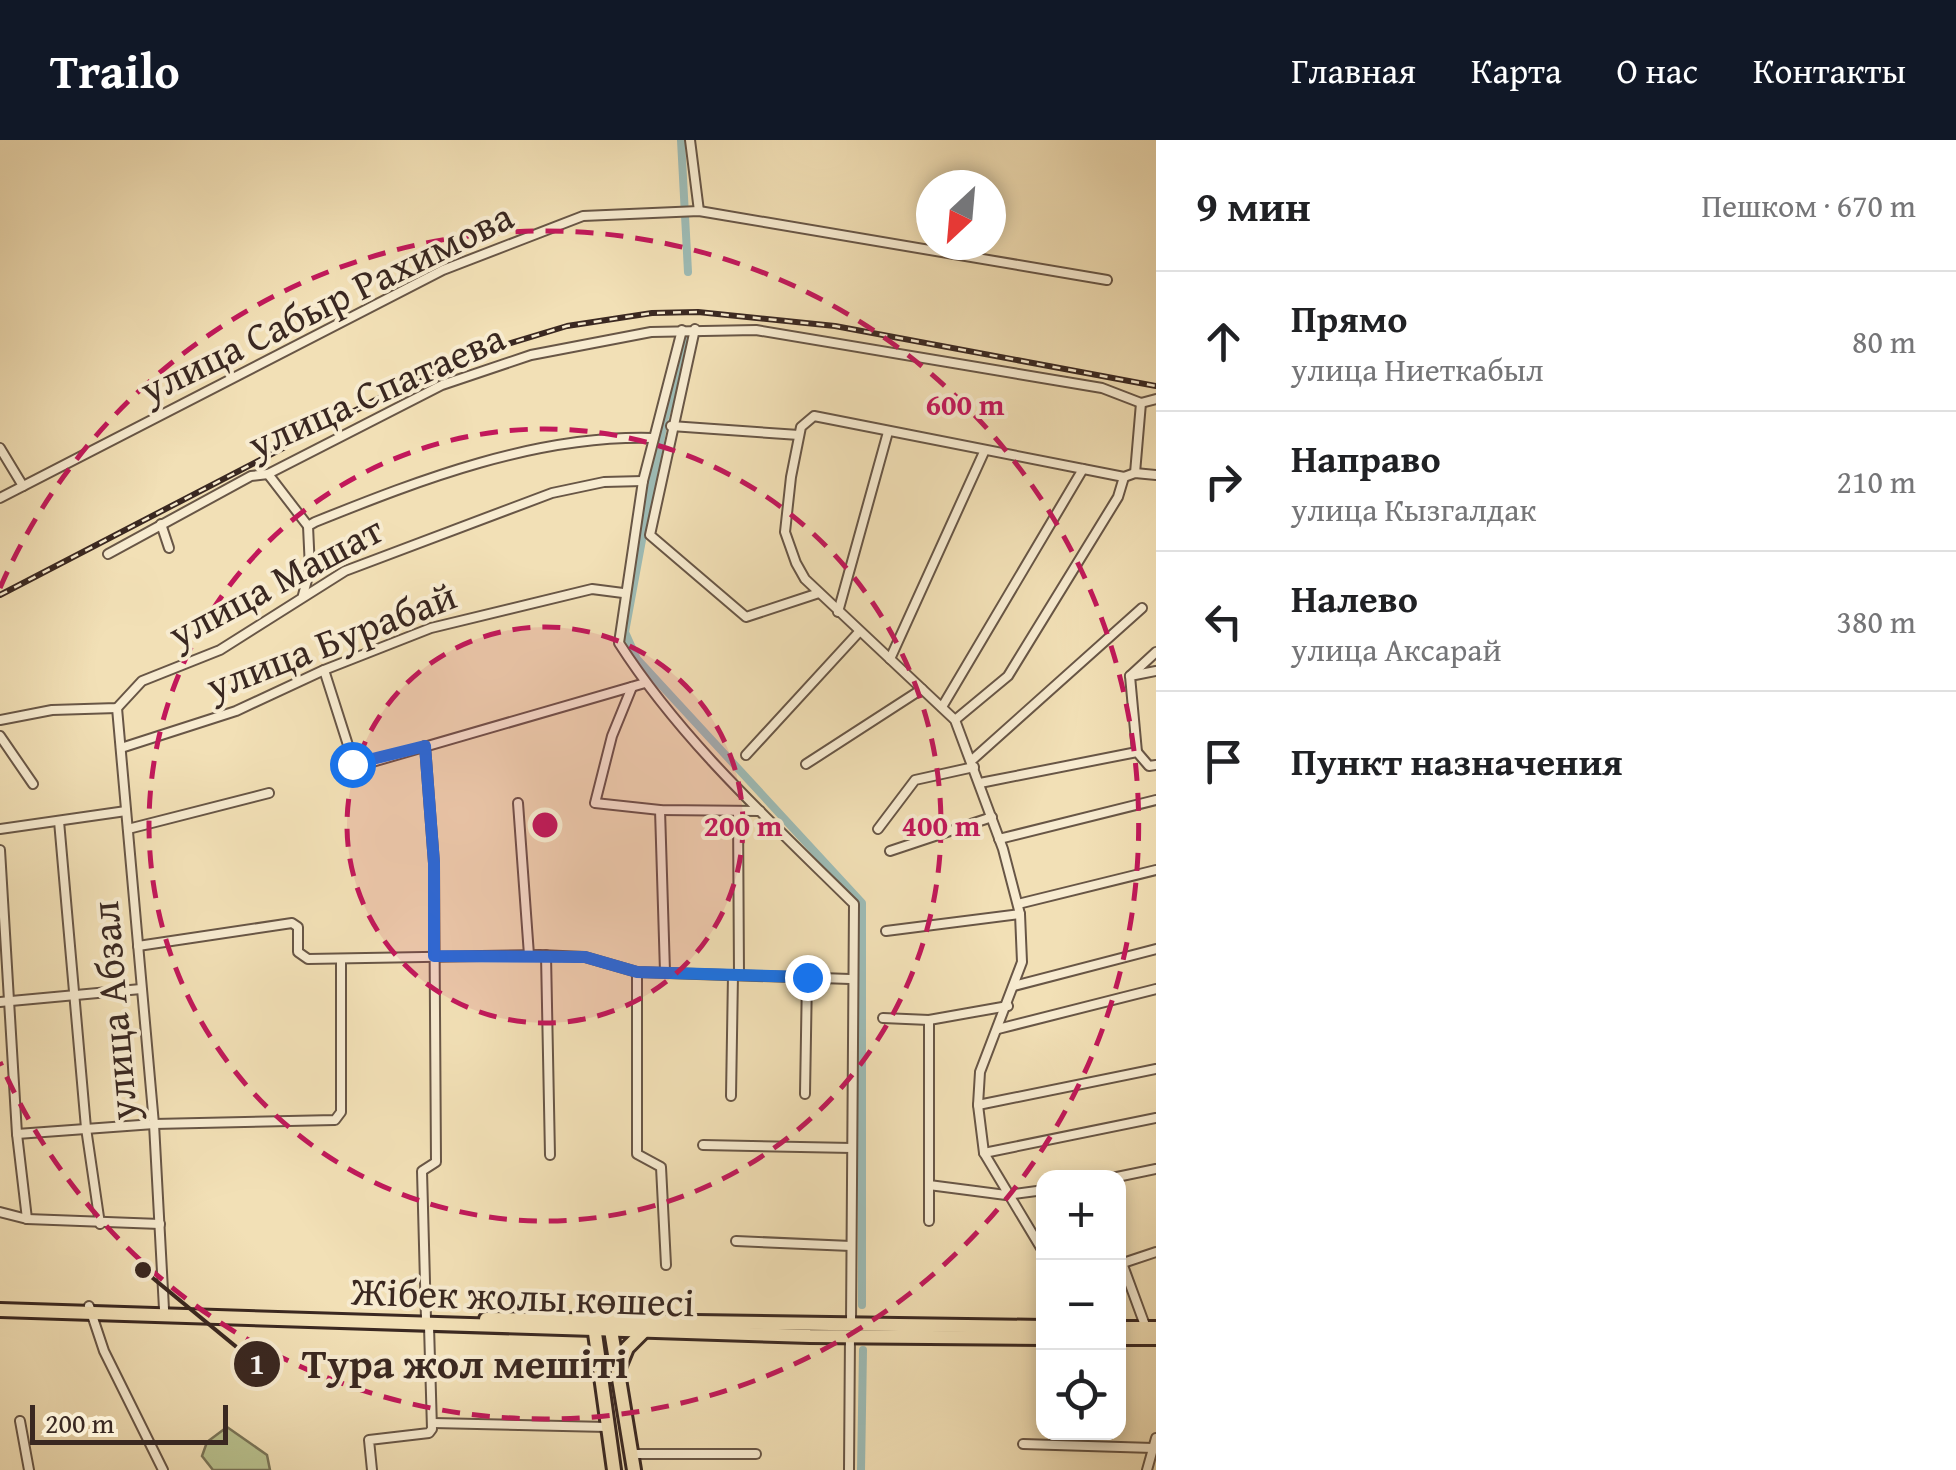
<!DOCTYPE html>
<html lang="ru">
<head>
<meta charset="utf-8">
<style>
  body { margin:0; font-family:"Gentium Book Plus",serif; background:#f2f2f2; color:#202124 }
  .controls { position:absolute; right:30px; bottom:30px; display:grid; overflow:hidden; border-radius:20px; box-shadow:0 5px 15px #0003 }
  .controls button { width:90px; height:90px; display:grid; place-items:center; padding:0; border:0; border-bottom:2px solid #e0e0e0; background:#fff; color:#202124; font:50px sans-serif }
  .compass { position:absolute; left:916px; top:30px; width:90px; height:90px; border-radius:50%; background:#fff; box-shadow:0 5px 15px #0003; rotate:206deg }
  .scale { position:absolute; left:30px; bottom:25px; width:198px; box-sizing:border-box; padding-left:10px; border:5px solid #3a2821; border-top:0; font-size:28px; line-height:35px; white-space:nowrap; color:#3a2821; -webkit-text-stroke:8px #f7ebd0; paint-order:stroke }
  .stop { position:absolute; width:30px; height:30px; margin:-22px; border:8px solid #1a73e8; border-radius:50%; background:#fff }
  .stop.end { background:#1a73e8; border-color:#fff; box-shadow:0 2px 10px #0008 }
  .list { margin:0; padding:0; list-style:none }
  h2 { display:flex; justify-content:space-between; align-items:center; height:130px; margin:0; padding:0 40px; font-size:42px }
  h2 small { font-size:32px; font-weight:400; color:#757577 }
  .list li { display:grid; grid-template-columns:65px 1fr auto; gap:30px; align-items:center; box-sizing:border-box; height:140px; padding:0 40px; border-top:2px solid #e0e0e0 }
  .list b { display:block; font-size:38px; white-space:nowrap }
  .list p { margin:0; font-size:32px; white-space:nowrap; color:#757577 }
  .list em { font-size:32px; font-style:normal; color:#757577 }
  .icon { flex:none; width:55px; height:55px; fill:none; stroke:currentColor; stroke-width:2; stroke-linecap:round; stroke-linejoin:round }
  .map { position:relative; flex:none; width:1156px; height:1330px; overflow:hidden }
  header { display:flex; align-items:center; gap:60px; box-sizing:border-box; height:140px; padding:0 50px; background:#111827; color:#fff }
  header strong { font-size:48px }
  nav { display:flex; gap:55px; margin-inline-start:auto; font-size:35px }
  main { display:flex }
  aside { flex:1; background:#fff }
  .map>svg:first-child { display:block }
  .green { fill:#b9c28f; stroke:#7a7558; stroke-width:2.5 }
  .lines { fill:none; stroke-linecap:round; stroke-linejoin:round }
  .canal { stroke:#9dbbb5; stroke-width:8 }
  .street-casing { stroke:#685646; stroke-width:12 }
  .primary-casing { stroke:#3a2821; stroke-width:18 }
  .street { stroke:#f7ebd0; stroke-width:8 }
  .primary { stroke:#f2e0b6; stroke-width:12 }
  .rail-casing { stroke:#3a2821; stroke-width:6 }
  .rail { stroke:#f7ebd0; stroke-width:2.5; stroke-dasharray:8; stroke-linecap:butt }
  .route { stroke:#1a73e8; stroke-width:12 }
  .ring { fill:none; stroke:#c2185b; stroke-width:5; stroke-dasharray:18 12 }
  .labels { text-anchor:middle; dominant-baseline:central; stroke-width:8; stroke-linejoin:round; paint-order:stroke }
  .street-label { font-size:40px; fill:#3a2821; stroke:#f7ebd0 }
  .centre { fill:#c2185b; stroke:#f7ebd0; stroke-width:5 }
  .ring-label { font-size:30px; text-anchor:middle; font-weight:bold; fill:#c2185b; stroke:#f7ebd0; stroke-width:8; stroke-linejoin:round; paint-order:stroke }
  .leader { fill:none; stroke:#3a2821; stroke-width:4 }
  .callout-dot { fill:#3a2821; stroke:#f7ebd0; stroke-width:4 }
  .mark-label { font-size:30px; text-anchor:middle; font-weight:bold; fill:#fff }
  .callout-label { font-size:42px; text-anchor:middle; font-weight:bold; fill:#3a2821; stroke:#f7ebd0; stroke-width:8; stroke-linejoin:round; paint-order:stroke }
</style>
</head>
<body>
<header>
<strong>Trailo</strong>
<nav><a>Главная</a><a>Карта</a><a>О нас</a><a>Контакты</a></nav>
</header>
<main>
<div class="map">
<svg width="1156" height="1330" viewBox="0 0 1156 1330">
  <rect width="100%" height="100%" fill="#f2e0b6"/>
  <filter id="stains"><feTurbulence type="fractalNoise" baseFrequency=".002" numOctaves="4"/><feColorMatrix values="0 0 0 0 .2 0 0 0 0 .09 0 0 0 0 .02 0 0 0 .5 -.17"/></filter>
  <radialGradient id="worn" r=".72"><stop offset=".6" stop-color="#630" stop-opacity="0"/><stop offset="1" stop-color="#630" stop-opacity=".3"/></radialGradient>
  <path class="green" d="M227 1287 267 1315 270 1330H213L202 1316 207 1302Z"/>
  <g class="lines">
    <g class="canal">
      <path d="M681 0 688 132"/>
      <path d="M689 197 664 281 625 492 637 519 862 763V1165"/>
      <path d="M861 1330 863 1210"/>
    </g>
    <g class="street-casing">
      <g id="street">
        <path d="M690 0 699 71"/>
        <path d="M695 189 650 395 746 477 819 453"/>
        <path d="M682 190 643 341 619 503C681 600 771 682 854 764L851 1183"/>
        <path d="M671 286 799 295"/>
        <path d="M0 308 23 346"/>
        <path d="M1135 333 1141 263"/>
        <path d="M268 334 308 386"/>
        <path d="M0 358 443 130 583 76 699 71 1107 140"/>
        <path d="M161 384 169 408"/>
        <path d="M108 414 251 336 268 334 442 245 531 215 651 192 756 190 1102 248 1141 263 1156 259"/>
        <path d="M303 455 310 429 308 386 315 382C422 339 536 295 652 298"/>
        <path d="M838 472 888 292"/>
        <path d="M890 519 984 312"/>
        <path d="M324 530 355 627 645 543"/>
        <path d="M1130 536 1156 512"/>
        <path d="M632 547 612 596 595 663 660 670 760 671"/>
        <path d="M942 567 1083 329"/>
        <path d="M117 568 154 984 164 1169"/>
        <path d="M0 580 52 570 117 568 142 541 220 510 345 431 552 353 604 342 643 341"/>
        <path d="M955 580 1008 536 1118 357 1124 337"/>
        <path d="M0 596 33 644"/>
        <path d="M425 606 434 723 436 1022 422 1031 426 1179"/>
        <path d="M121 608 236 571 324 530 431 488 592 449 623 453"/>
        <path d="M1137 612 1130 536 1156 531"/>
        <path d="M746 615 859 492"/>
        <path d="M971 621 1142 468"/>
        <path d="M806 624 922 549"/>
        <path d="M980 643 1137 612 1149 626 1156 625"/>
        <path d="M518 663 529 815"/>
        <path d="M660 670 665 832"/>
        <path d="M738 671 739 835"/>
        <path d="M59 681 86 988 100 1084"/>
        <path d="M0 689 126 671"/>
        <path d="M128 689 269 653"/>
        <path d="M878 689 915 640 974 627"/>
        <path d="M999 699 1156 660"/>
        <path d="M0 710 17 994 27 1079"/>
        <path d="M890 711 992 677"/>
        <path d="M1018 764 1156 730"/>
        <path d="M886 791 1020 774"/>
        <path d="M138 806 292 783 298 787V812L308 819 540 815 585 817 637 832 850 839"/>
        <path d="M546 815 550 1015"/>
        <path d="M637 832V1014L661 1027 666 1125"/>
        <path d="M1014 846 1156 809"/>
        <path d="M0 862 141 849"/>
        <path d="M883 878 929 880 1008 866"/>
        <path d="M998 889 1156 849"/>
        <path d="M805 954 807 837"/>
        <path d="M731 956 733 835"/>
        <path d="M978 965 1156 929"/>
        <path d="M17 994 154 984 335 980 341 972V819"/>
        <path d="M703 1005 852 1008"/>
        <path d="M984 1013 1156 978"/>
        <path d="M1112 1038 1156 1029"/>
        <path d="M929 1045 1006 1055 1044 1050"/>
        <path d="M0 1072 27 1079 160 1084"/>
        <path d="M929 1081V880"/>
        <path d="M736 1101 851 1106"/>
        <path d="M1118 1112 1146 1188"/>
        <path d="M1044 1113 984 1013 978 965 980 932 1022 822 1020 774 1003 709 955 580 805 439 796 423 785 392 791 337 801 287 814 276 1124 337 1135 333 1156 335"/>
        <path d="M1123 1123 1156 1112"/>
        <path d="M89 1166 104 1211 163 1330"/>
        <path d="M20 1281 29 1330"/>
        <path d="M433 1283 607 1287"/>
        <path d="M1023 1304 1153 1308"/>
        <path d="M631 1314H756"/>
        <path d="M372 1330 369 1300 429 1293 432 1289 429 1186"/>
        <path d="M849 1330 850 1195"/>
        <path d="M1147 1330 1156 1298"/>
      </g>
    </g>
    <g class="primary-casing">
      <g id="primary">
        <path d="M0 1170 810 1196 1044 1198"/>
        <path d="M486 1179 1044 1187"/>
        <path d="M610 1184 634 1330"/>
        <path d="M594 1186 614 1330"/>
        <path d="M1118 1188H1156"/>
        <path d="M1118 1198H1156"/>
        <path d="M618 1230 627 1208 644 1191"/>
      </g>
    </g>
    <use href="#street" class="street"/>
    <use href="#primary" class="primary"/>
    <g class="rail-casing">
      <path id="rail" d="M0 455 412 241 468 216 567 186 652 173 698 172 835 186 1156 246"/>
    </g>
    <use href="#rail" class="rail"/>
  </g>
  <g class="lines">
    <path class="route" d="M352 624 425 606 434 723V816L585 817 637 832 807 837"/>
  </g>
  <circle cx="545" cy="685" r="198" fill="#c2185b" fill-opacity=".12"/>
  <g class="ring">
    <circle cx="545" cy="685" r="198"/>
    <circle cx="545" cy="685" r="396"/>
    <path d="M0 448A594 594 0 1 1 0 922"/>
  </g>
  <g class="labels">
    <g class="street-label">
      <text transform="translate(326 162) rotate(-26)">улица Сабыр Рахимова</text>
      <text transform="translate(376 250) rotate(-24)">улица Спатаева</text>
      <text transform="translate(275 441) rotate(-28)">улица Машат</text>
      <text transform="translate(331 500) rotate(-21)">улица Бурабай</text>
      <text transform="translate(113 871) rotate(-95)">улица Абзал</text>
      <text transform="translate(523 1156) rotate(2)">Жібек жолы көшесі</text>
    </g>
  </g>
  <circle cx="545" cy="685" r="15" class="centre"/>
  <g class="ring-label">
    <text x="965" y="275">600 m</text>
    <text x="743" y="696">200 m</text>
    <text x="941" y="696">400 m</text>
  </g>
  <path class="leader" d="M143 1130L257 1224"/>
  <g class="callout-dot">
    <circle cx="143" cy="1130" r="10"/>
    <circle cx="257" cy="1224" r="25"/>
  </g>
  <g class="mark-label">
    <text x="257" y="1234">1</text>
  </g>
  <g class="callout-label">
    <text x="465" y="1238">Тура жол мешіті</text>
  </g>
  <rect width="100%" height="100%" filter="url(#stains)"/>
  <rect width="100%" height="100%" fill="url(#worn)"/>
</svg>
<div class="controls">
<button>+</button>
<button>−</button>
<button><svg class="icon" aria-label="locate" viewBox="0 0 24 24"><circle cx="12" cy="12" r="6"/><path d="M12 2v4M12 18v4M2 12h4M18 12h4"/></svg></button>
</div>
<svg class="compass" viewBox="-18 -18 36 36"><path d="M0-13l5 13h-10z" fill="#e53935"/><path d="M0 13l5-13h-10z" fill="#757577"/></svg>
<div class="scale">200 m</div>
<div class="stop" style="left:352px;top:624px"></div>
<div class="stop end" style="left:807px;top:837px"></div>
</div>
<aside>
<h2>9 мин<small>Пешком · 670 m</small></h2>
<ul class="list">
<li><svg class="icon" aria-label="ahead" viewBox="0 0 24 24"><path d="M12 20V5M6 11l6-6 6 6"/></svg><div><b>Прямо</b><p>улица Ниеткабыл</p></div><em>80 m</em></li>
<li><svg class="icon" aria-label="right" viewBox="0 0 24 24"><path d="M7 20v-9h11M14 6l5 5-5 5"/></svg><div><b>Направо</b><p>улица Кызгалдак</p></div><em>210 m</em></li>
<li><svg class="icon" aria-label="left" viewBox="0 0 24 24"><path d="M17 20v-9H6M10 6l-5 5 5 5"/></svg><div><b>Налево</b><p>улица Аксарай</p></div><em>380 m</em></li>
<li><svg class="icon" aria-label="arrive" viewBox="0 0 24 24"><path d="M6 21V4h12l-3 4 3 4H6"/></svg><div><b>Пункт назначения</b></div></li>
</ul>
</aside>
</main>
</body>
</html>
